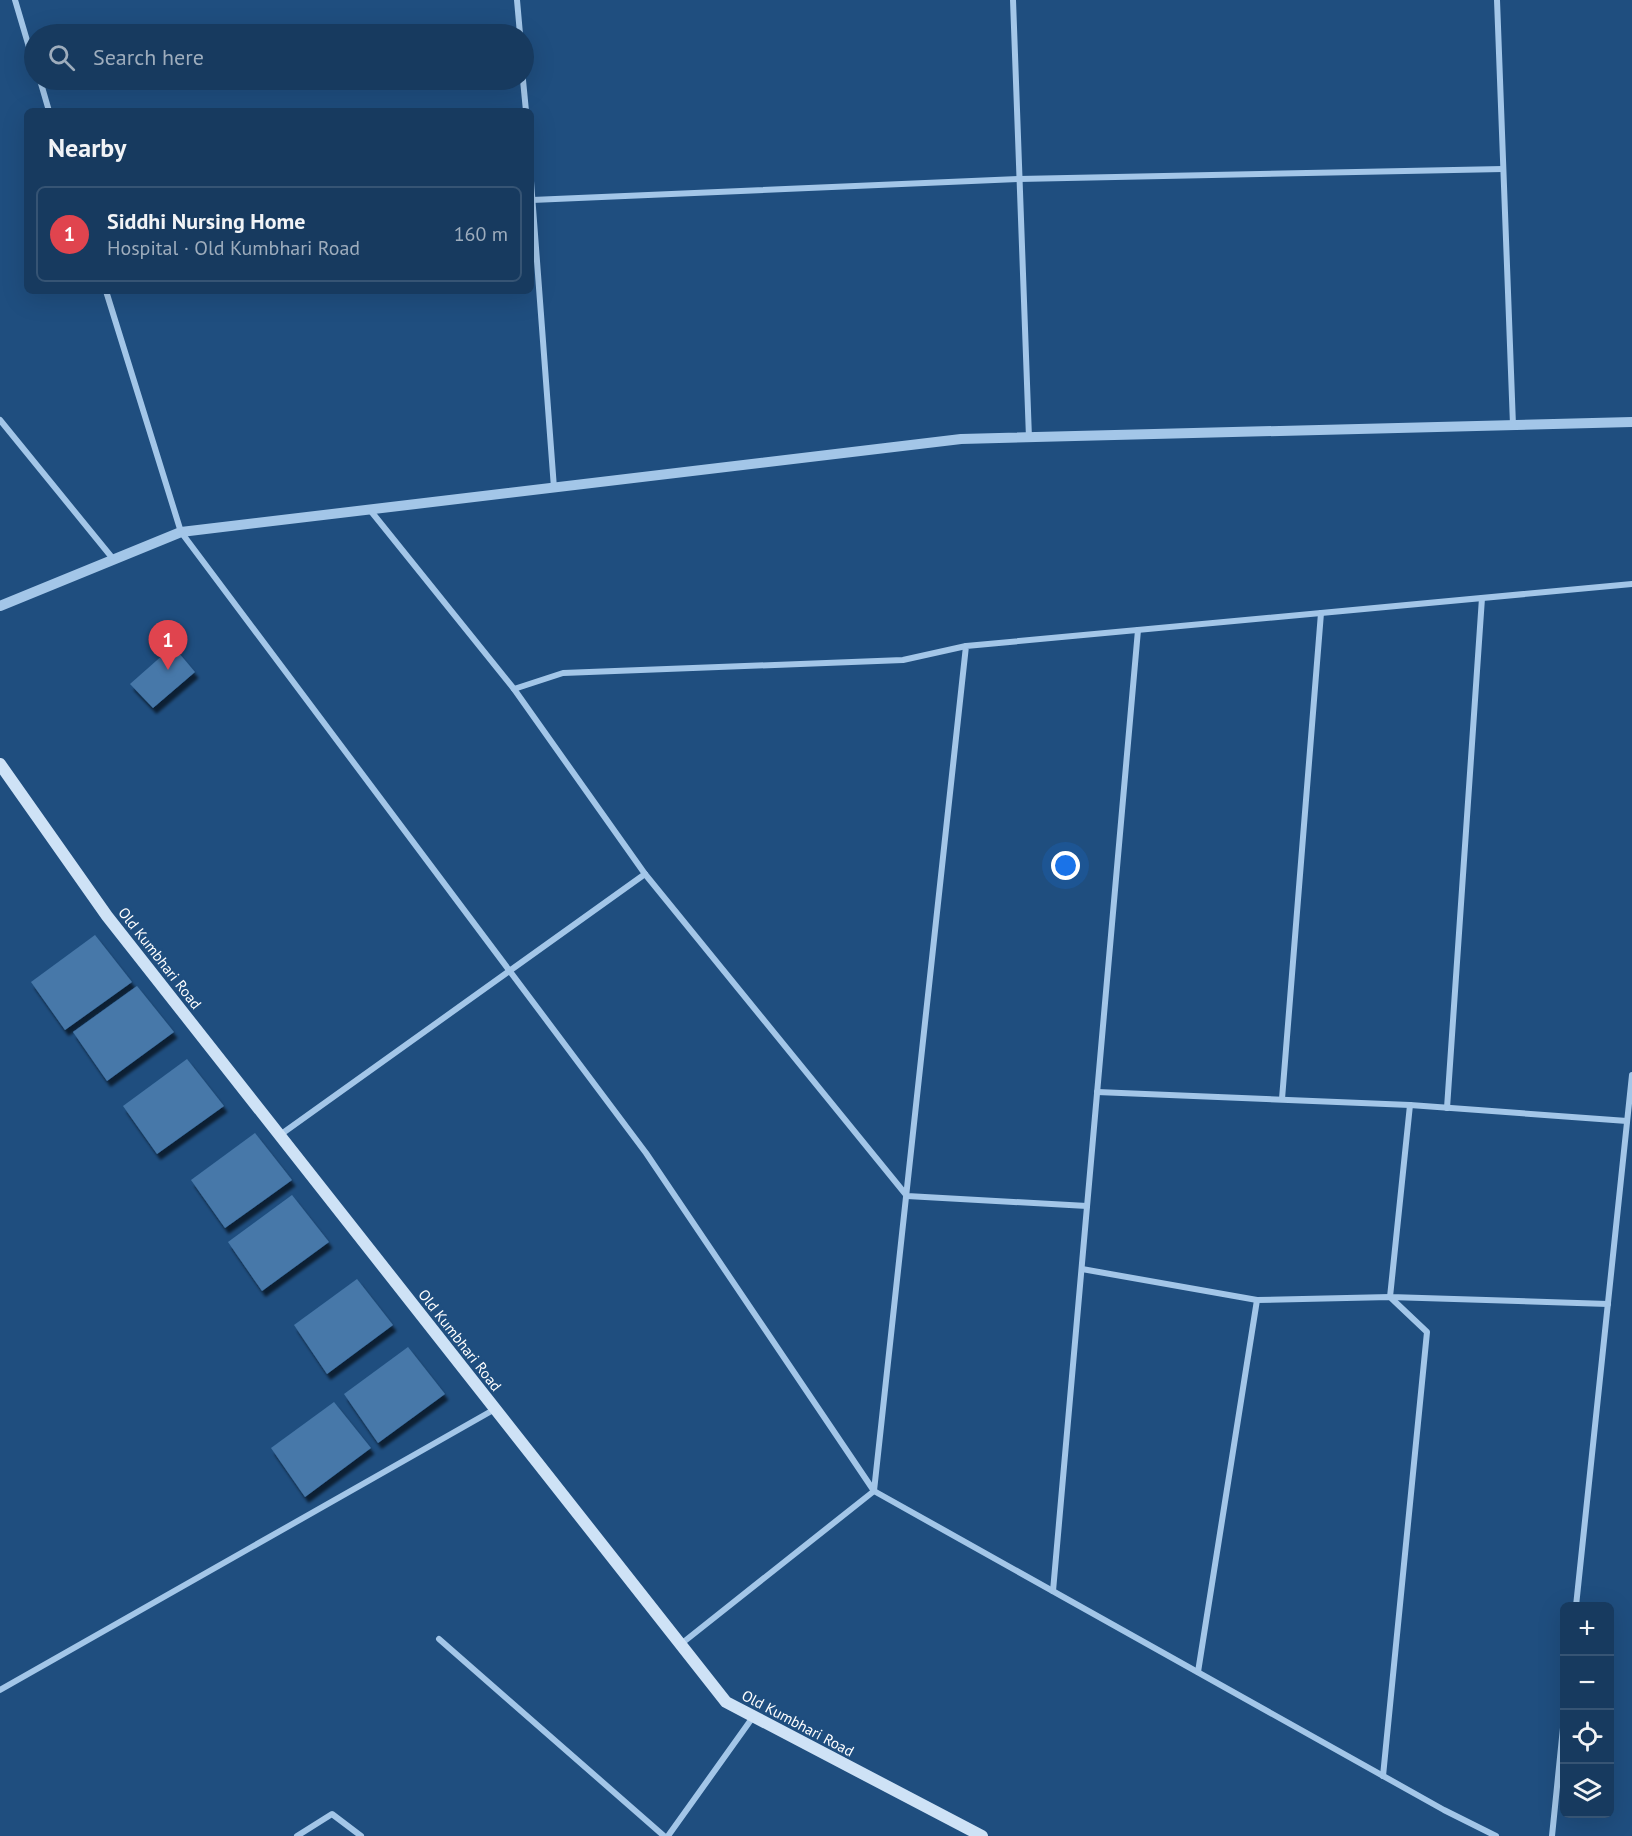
<!DOCTYPE html>
<html lang="en">
<head>
<meta charset="utf-8">
<style>
  body { margin:0; font-family:"PT Sans",sans-serif; background:#244568; color:#f1f3f6 }
  .controls { position:absolute; right:18px; bottom:18px; display:grid; overflow:hidden; border-radius:9px; box-shadow:0 6px 24px #0002 }
  .controls button { width:54px; height:54px; display:grid; place-items:center; padding:0; border:0; border-bottom:2px solid #365474; background:#173a5f; color:#f1f3f6; font:30px sans-serif }
  .you { position:absolute; left:1066px; top:866px; width:21px; height:21px; margin:-15px; border:4px solid #fff; border-radius:50%; background:#1a73e8; box-shadow:0 0 0 9px #1a73e833 }
  .badge { display:grid; place-items:center; width:39px; height:39px; border-radius:50%; background:#f6c463; color:#fff; font-size:20px; font-weight:700 }
  .pin { position:absolute; translate:-50% -50px; filter:drop-shadow(0 2px 3px #0008) }
  .pin::after { content:''; position:absolute; top:32px; width:21px; height:18px; background:inherit; clip-path:polygon(0 0,100% 0,50% 100%) }
  .list { margin:0; padding:0; list-style:none }
  h2 { display:flex; justify-content:space-between; align-items:center; height:78px; margin:0; padding:0 24px; font-size:26px }
  h2 small { font-size:20px; font-weight:400; color:#9eadbd }
  .list li { display:grid; grid-template-columns:39px 1fr auto; gap:18px; align-items:center; box-sizing:border-box; height:96px; margin:0 12px 12px; padding:0 12px; border:2px solid #365474; border-radius:9px }
  .list b { display:block; font-size:22px; white-space:nowrap }
  .list p { margin:0; font-size:20px; white-space:nowrap; color:#9eadbd }
  .list em { font-size:20px; font-style:normal; color:#9eadbd }
  .icon { flex:none; width:33px; height:33px; fill:none; stroke:currentColor; stroke-width:2; stroke-linecap:round; stroke-linejoin:round }
  .map { position:relative; flex:none; width:1632px; height:1836px; overflow:hidden }
  .search { position:absolute; background:#173a5f; box-shadow:0 6px 24px #0002; left:24px; top:24px; width:510px; height:66px; display:flex; align-items:center; gap:15px; box-sizing:border-box; padding:0 21px; border-radius:33px; color:#9eadbd; font-size:22px }
  .panel { position:absolute; background:#173a5f; box-shadow:0 6px 24px #0002; left:24px; top:108px; width:510px; height:186px; border-radius:9px }
  .map>svg:first-child { display:block }
  .building { fill:#4778a9; filter:url(#shadow) }
  .lines { fill:none; stroke-linecap:round; stroke-linejoin:round }
  .minor { stroke:#a3c6e8; stroke-width:6 }
  .tertiary { stroke:#a3c6e8; stroke-width:10 }
  .secondary { stroke:#cee2f6; stroke-width:12 }
  .labels { text-anchor:middle; dominant-baseline:central; stroke-width:4.5; stroke-linejoin:round; paint-order:stroke }
  .street-label { font-size:15px; fill:#fff; stroke:#1f4e7f }
</style>
</head>
<body>
<div class="map">
<svg width="1632" height="1836" viewBox="0 0 1632 1836">
  <defs>
    <filter id="shadow"><feDropShadow dx="3.5" dy="6" stdDeviation="1.5" flood-color="#0009"/></filter>
  </defs>
  <rect width="100%" height="100%" fill="#1f4e7f"/>
  <g class="building">
    <path d="M173 646 195 672 153 708 130 684Z"/>
    <path d="M95 935 132 982 65 1030 31 982Z"/>
    <path d="M137 986 174 1032 107 1081 73 1032Z"/>
    <path d="M187 1059 224 1106 157 1154 123 1106Z"/>
    <path d="M255 1133 292 1180 225 1228 191 1180Z"/>
    <path d="M292 1195 329 1242 262 1291 228 1242Z"/>
    <path d="M357 1279 393 1325 327 1374 294 1325Z"/>
    <path d="M408 1347 445 1394 378 1443 344 1394Z"/>
    <path d="M334 1402 371 1448 305 1497 271 1448Z"/>
  </g>
  <g class="lines">
    <g class="minor">
      <path d="M15 0 34 64"/>
      <path d="M517 0 520 34"/>
      <path d="M1013 0 1029 438"/>
      <path d="M1497 0 1513 425"/>
      <path d="M40 80 49 111"/>
      <path d="M523 80 526 111"/>
      <path d="M531 181 554 488"/>
      <path d="M532 200 1019 179 1503 169"/>
      <path d="M106 291 181 532 646 1153 874 1491 1444 1810 1496 1836"/>
      <path d="M0 420 114 560"/>
      <path d="M370 510 514 689 645 874 907 1196 1087 1206"/>
      <path d="M514 689 563 673 903 660 966 646"/>
      <path d="M1097 1092 1410 1105 1627 1121"/>
      <path d="M1282 1099 1321 613"/>
      <path d="M1410 1105 1390 1297 1608 1304"/>
      <path d="M1447 1108 1482 598"/>
      <path d="M280 1135 645 874"/>
      <path d="M1082 1269 1257 1300 1390 1297 1427 1332 1383 1776"/>
      <path d="M1053 1591 1138 630"/>
      <path d="M1576 1606 1632 1075"/>
      <path d="M439 1639 664 1836"/>
      <path d="M681 1644 874 1491 966 646 1632 584"/>
      <path d="M1198 1672 1257 1300"/>
      <path d="M0 1690 495 1409"/>
      <path d="M297 1836 332 1814 361 1836"/>
      <path d="M668 1836 753 1717"/>
      <path d="M1552 1836 1564 1718"/>
    </g>
    <path class="tertiary" d="M0 606 181 532 961 439 1632 422"/>
    <path class="secondary" d="M0 764 107 916 726 1702 982 1836"/>
  </g>
  <g class="labels">
    <g class="street-label">
      <text transform="translate(160 958) rotate(52)">Old Kumbhari Road</text>
      <text transform="translate(460 1340) rotate(52)">Old Kumbhari Road</text>
      <text transform="translate(798 1723) rotate(28)">Old Kumbhari Road</text>
    </g>
  </g>
</svg>
<div class="controls">
<button>+</button>
<button>−</button>
<button><svg class="icon" aria-label="locate" viewBox="0 0 24 24"><circle cx="12" cy="12" r="6"/><path d="M12 2v4M12 18v4M2 12h4M18 12h4"/></svg></button>
<button><svg class="icon" aria-label="layers" viewBox="0 0 24 24"><path d="M12 4l9 5-9 5-9-5zM3 14l9 5 9-5"/></svg></button>
</div>
<div class="you"></div>
<div class="pin badge" style="left:168px;top:670px;background:#e0444e">1</div>
<div class="search"><svg class="icon" aria-label="search" viewBox="0 0 24 24"><circle cx="10" cy="10" r="6"/><path d="M15 15l6 6"/></svg>Search here</div>
<section class="panel">
<h2>Nearby<small></small></h2>
<ul class="list">
<li><span class="badge" style="background:#e0444e">1</span><div><b>Siddhi Nursing Home</b><p>Hospital · Old Kumbhari Road</p></div><em>160 m</em></li>
</ul>
</section>
</div>
</body>
</html>
